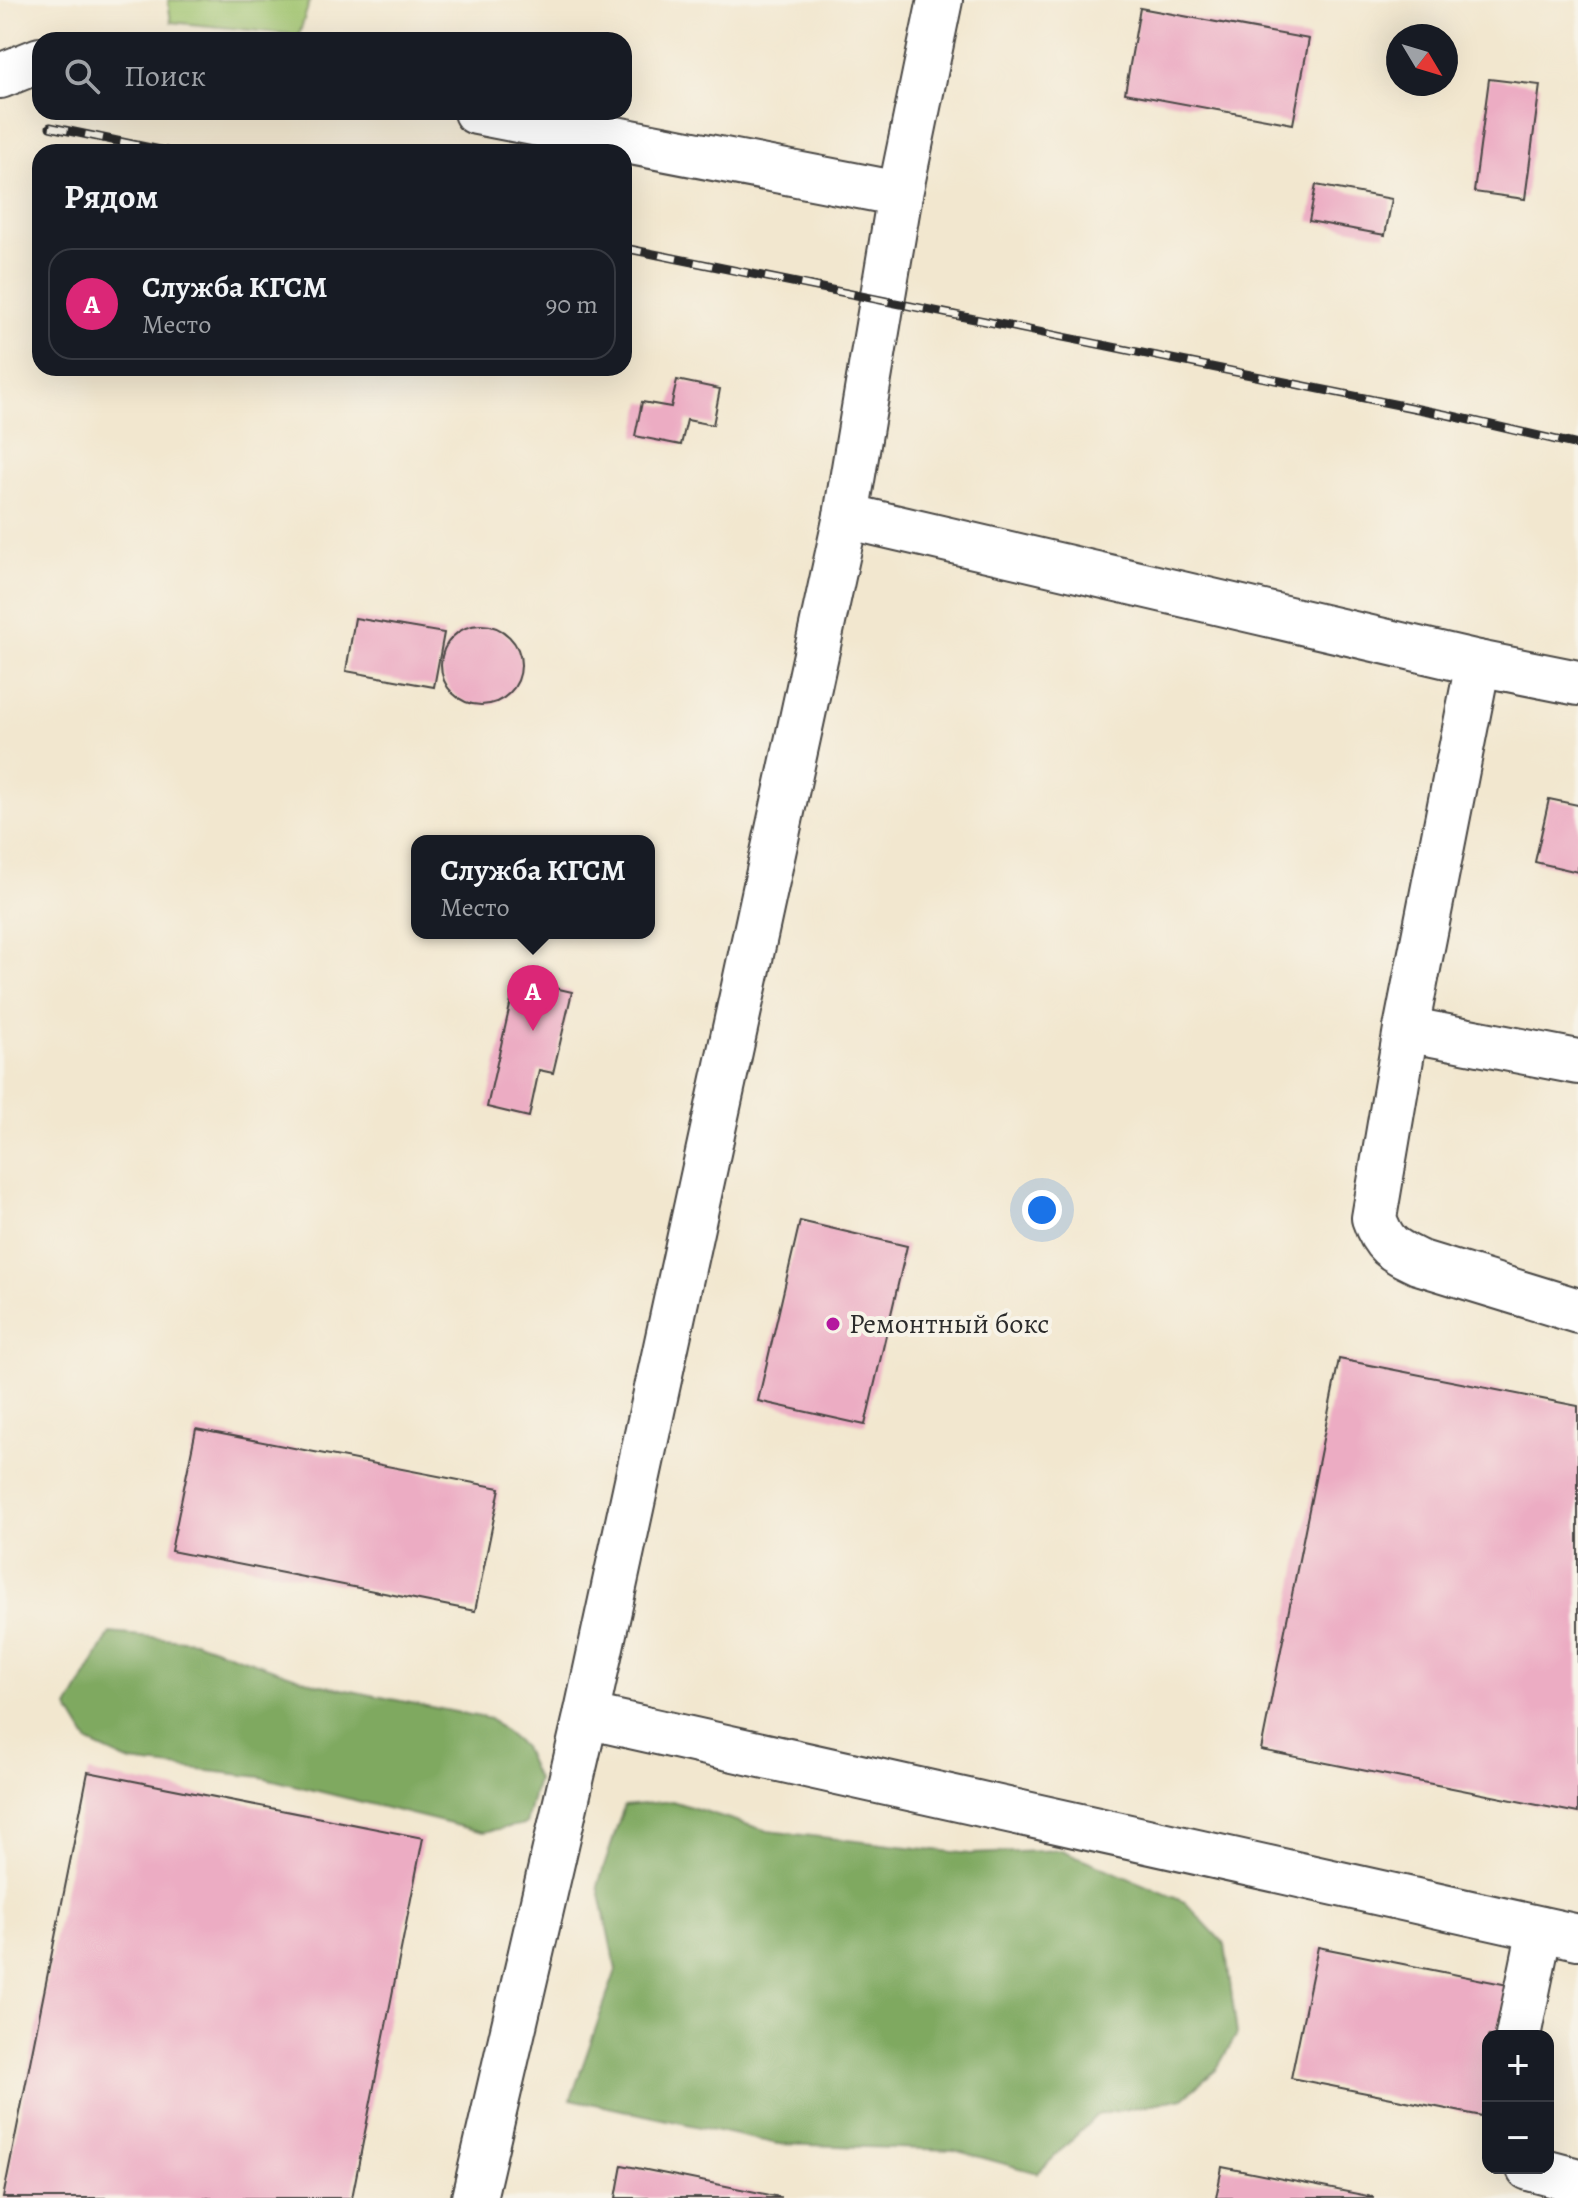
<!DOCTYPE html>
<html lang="ru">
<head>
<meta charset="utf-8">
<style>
  body { margin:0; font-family:Alegreya,serif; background:#242831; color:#f1f3f6 }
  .controls { position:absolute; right:24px; bottom:24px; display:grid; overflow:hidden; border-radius:16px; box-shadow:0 8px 32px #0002 }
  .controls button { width:72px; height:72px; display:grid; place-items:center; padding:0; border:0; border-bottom:2px solid #363941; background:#171b24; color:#f1f3f6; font:40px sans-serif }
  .compass { position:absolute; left:1386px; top:24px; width:72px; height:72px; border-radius:50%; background:#171b24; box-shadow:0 8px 32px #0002; rotate:128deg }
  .you { position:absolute; left:1042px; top:1210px; width:28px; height:28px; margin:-20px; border:6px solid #fff; border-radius:50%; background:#1a73e8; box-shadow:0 0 0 12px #1a73e833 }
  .badge { display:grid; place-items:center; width:52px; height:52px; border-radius:50%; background:#db2777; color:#fff; font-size:26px; font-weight:700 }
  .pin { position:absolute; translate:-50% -66px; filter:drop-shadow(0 2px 4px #0008) }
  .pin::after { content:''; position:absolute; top:42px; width:28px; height:24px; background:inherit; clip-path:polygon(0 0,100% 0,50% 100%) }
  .popup { position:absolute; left:411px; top:835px; width:244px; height:104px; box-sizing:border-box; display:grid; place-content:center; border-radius:16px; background:#171b24; filter:drop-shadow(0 2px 6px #0005); font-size:26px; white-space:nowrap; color:#9ea1a6 }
  .popup b { font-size:30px; color:#f1f3f6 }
  .popup::after { content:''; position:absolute; left:50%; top:100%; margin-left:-16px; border:16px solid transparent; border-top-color:#171b24 }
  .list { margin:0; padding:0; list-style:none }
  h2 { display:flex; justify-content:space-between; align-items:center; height:104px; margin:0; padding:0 32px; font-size:34px }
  h2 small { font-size:26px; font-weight:400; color:#9ea1a6 }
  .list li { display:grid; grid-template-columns:52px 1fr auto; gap:24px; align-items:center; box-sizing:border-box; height:112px; margin:0 16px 16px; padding:0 16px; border:2px solid #363941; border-radius:24px }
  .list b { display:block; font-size:30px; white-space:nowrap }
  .list p { margin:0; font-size:26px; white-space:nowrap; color:#9ea1a6 }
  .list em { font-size:26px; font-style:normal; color:#9ea1a6 }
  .icon { flex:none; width:44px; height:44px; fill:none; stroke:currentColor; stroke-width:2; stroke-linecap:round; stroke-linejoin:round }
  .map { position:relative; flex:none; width:1578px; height:2198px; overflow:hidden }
  .search { position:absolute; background:#171b24; box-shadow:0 8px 32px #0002; left:32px; top:32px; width:600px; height:88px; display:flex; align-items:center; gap:20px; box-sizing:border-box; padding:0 28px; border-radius:24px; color:#9ea1a6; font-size:30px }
  .panel { position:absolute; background:#171b24; box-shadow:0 8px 32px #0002; left:32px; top:144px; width:600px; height:232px; border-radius:24px }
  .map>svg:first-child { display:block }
  .green { fill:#9fc36d; stroke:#65774c; stroke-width:2 }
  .forest { fill:#7fa960; stroke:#556a46; stroke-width:2 }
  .building { fill:#ecacc3 }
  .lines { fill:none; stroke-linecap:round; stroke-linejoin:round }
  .minor-casing { stroke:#494744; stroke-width:48 }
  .minor { stroke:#fff; stroke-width:44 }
  .rail-casing { stroke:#2b2b2b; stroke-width:9 }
  .rail { stroke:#f7f3e8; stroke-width:6; stroke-dasharray:18; stroke-linecap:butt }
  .poi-dot { fill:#b5179e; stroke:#f7f3e8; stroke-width:3 }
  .labels { text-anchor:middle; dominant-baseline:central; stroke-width:8; stroke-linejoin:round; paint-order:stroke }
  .poi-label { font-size:28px; fill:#2b2b2b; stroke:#f7f3e8; text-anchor:start }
</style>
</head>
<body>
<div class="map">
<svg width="1578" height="2198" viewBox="0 0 1578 2198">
  <rect width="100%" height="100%" fill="#f7f3e8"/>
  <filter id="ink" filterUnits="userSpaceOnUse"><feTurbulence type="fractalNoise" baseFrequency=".0125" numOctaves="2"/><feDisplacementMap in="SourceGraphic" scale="16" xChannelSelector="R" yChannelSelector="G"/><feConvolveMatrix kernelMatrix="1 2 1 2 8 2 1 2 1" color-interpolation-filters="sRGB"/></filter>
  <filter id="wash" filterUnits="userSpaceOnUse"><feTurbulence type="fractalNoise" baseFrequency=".006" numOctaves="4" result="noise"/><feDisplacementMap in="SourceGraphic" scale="32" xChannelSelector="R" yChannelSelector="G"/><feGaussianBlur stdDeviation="1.8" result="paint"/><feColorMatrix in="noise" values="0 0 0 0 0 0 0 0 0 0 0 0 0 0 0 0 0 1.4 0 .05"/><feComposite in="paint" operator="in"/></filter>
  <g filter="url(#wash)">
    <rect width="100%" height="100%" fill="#f2e7cf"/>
    <path class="green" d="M168 0H310L299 35 171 22Z"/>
    <g class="forest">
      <path d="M110 1633 194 1641 317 1684 490 1719 523 1747 537 1779 526 1824 483 1832 261 1777 130 1762 89 1743 68 1708Z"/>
      <path d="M672 1801 768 1831 970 1854 1062 1850 1185 1902 1225 1945 1237 2034 1216 2070 1183 2098 1097 2115 1038 2173 954 2150 778 2144 571 2099 616 1970 598 1885 624 1806Z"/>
    </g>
    <g id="blocks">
      <g class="building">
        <path d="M1140 8 1309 39 1293 124 1125 93Z"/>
        <path d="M1489 79 1540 85 1525 199 1474 192Z"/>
        <path d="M1316 185 1392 199 1385 235 1309 221Z"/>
        <path d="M677 380 720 389 713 425 687 420 681 445 635 436 642 402 671 407Z"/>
        <path d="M355 618 444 633 434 687 346 671Z"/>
        <circle cx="481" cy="665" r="40"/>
        <path d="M1549 799 1578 805V872L1535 862Z"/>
        <path d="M516 979 572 992 553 1073 539 1070 529 1117 487 1107Z"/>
        <path d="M800 1221 907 1246 865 1425 758 1401Z"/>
        <path d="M1339 1359 1578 1406V1813L1261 1750Z"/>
        <path d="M196 1429 500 1488 475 1611 171 1551Z"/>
        <path d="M88 1772 423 1838 352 2198H3Z"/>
        <path d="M1318 1947 1508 1985 1498 2036H1488V2088L1482 2116 1291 2078Z"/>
        <path d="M622 2165 780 2197V2198H616Z"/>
        <path d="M1222 2167 1373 2197V2198H1216Z"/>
      </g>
    </g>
  </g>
  <g filter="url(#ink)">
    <use href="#blocks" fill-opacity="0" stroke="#494744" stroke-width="2"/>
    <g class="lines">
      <g class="minor-casing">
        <g id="minor">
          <path d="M0 76 40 60"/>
          <path d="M476 112 900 194"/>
          <path d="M846 516 1478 663 1578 683"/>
          <path d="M1478 663 1406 1029 1578 1062"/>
          <path d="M1406 1029 1374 1218C1383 1245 1393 1250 1418 1262L1578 1311"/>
          <path d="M586 1716 1578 1937"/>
          <path d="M1518 2036 1540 1929"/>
          <path d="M1529 2168 1578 2181"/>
          <path d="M474 2198 586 1716 846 516 900 194 940 0"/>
        </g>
      </g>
      <use href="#minor" class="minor"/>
      <g class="rail-casing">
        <g id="rail">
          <path d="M50 127 170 152"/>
          <path d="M624 248 1448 415 1578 445"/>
        </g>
      </g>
      <use href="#rail" class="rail"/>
    </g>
  </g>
  <circle class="poi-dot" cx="833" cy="1324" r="8"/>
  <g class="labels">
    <g class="poi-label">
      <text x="849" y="1324">Ремонтный бокс</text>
    </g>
  </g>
</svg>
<div class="controls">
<button>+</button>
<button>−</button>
</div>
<svg class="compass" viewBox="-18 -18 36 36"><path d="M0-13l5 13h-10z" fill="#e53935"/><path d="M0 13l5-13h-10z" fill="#9ea1a6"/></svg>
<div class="you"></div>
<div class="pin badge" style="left:533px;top:1031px">A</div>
<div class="popup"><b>Служба КГСМ</b>Место</div>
<div class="search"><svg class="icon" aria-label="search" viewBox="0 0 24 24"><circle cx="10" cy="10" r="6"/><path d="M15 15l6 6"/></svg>Поиск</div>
<section class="panel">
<h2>Рядом<small></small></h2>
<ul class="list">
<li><span class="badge">A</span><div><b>Служба КГСМ</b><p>Место</p></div><em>90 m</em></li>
</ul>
</section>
</div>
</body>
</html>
